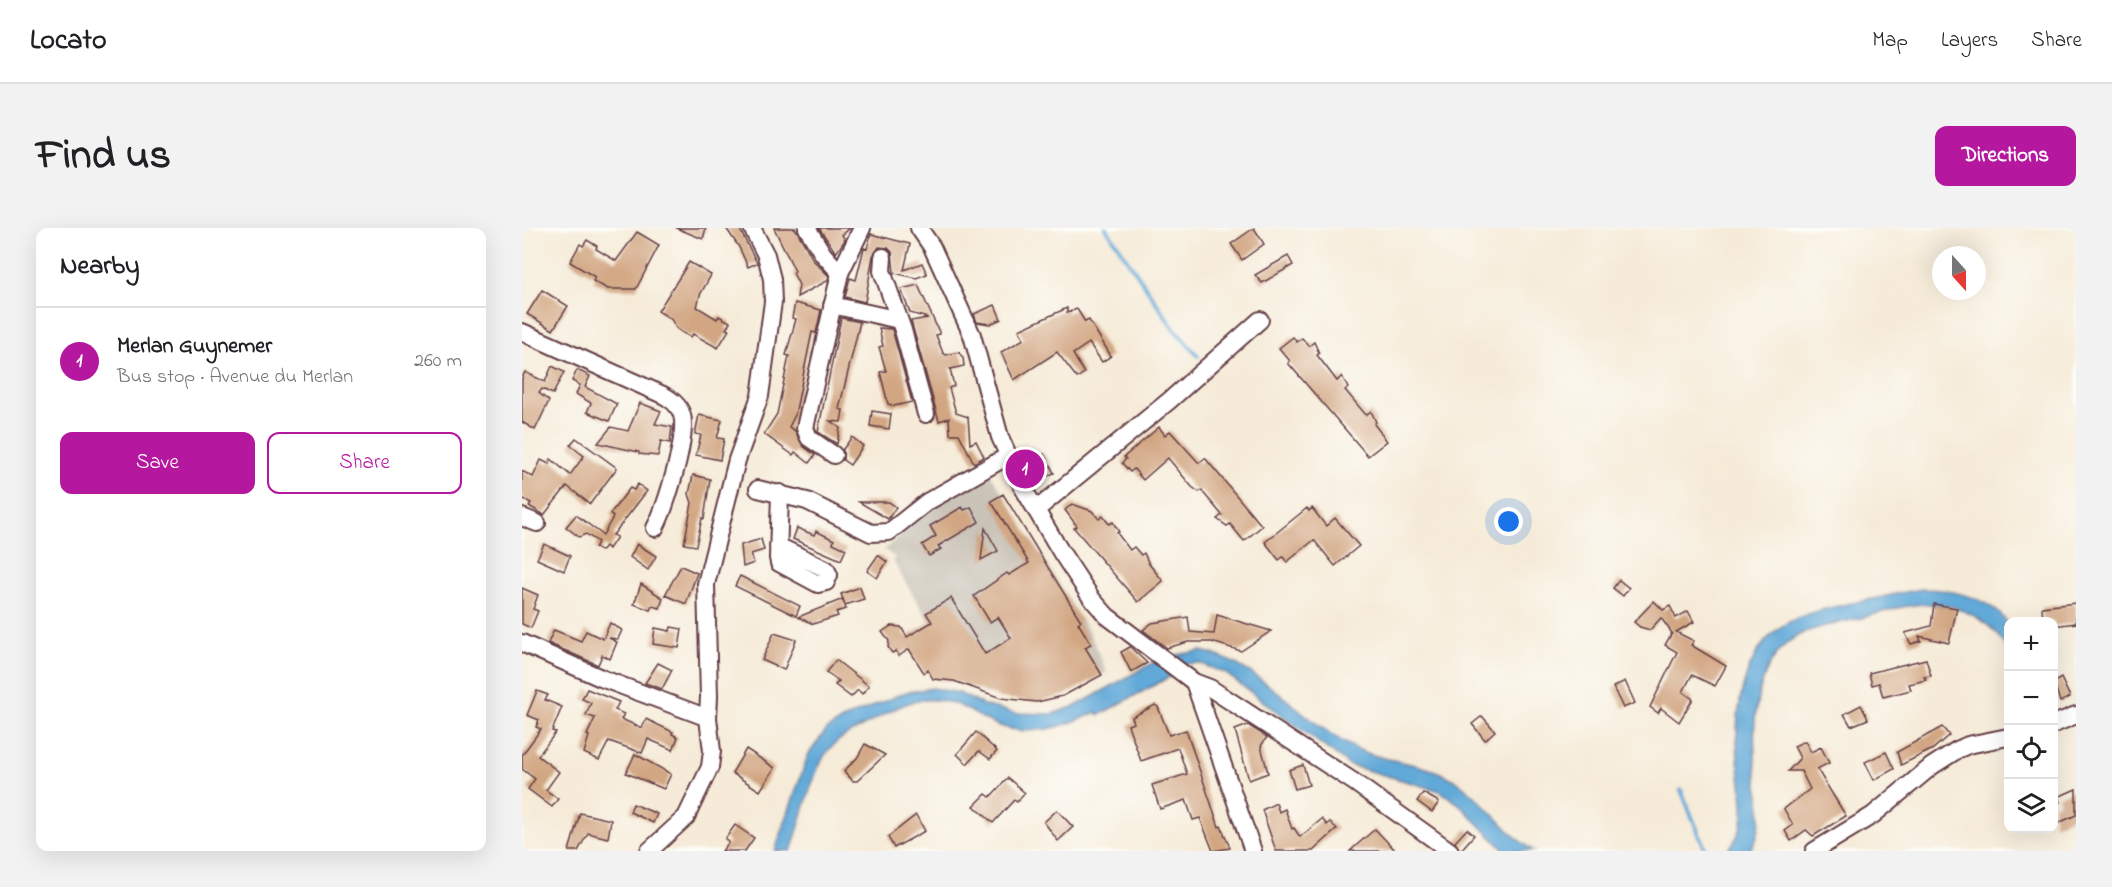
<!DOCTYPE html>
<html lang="en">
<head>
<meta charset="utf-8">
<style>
  body { margin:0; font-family:"Indie Flower",sans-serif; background:#f2f2f2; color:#202124 }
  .controls { position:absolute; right:18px; bottom:18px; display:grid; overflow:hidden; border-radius:12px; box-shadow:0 6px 24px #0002 }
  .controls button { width:54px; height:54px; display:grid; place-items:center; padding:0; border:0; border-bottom:2px solid #e0e0e0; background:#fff; color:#202124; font:30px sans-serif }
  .compass { position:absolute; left:1410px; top:18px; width:54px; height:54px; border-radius:50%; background:#fff; box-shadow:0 6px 24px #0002; rotate:159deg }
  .you { position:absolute; left:987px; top:294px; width:21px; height:21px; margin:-15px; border:4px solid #fff; border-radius:50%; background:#1a73e8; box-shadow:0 0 0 9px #1a73e833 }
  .badge { display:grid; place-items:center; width:39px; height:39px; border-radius:50%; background:#b5179e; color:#fff; font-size:20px; font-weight:700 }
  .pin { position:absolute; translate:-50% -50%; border:3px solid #fff; box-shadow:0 2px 6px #0006 }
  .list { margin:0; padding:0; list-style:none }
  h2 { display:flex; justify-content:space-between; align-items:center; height:78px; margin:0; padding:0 24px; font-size:26px }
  h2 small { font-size:20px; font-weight:400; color:#757577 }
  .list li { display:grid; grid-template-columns:39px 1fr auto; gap:18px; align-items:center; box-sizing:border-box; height:108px; padding:0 24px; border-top:2px solid #e0e0e0 }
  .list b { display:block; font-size:22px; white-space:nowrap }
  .list p { margin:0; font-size:20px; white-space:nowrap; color:#757577 }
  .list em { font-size:20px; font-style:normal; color:#757577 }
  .actions { display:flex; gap:12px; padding:18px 24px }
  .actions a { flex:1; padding:14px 0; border:2px solid #b5179e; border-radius:12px; text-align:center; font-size:21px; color:#b5179e }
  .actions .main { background:#b5179e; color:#fff }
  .icon { flex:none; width:33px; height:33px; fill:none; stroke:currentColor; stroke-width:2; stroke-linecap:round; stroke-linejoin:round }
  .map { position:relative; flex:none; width:1554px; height:623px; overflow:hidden; border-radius:12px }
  header { display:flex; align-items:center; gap:36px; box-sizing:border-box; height:84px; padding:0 30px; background:#fff; border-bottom:2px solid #e0e0e0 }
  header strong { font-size:28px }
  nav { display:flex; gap:33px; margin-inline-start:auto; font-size:21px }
  .intro { display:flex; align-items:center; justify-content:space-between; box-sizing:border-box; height:144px; padding:0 36px }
  h1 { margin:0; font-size:42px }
  .button { padding:15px 27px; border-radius:12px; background:#b5179e; color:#fff; font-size:21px; font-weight:700 }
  main { display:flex; gap:36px; padding:0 36px }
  aside { flex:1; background:#fff; border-radius:12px; box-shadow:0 6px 24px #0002 }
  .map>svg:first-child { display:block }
  .industrial { fill:#cac3b8 }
  .water { fill:#61a9d8; stroke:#566482; stroke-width:1.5 }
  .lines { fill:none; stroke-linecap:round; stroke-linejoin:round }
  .stream { stroke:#61a9d8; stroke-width:4 }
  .building { fill:#d2a682 }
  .minor-casing { stroke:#643e45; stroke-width:20 }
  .minor { stroke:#fff; stroke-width:16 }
</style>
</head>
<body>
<header>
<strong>Locato</strong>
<nav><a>Map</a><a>Layers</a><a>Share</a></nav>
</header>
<div class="intro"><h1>Find us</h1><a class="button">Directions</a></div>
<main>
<aside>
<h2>Nearby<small></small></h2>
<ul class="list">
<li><span class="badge">1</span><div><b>Merlan Guynemer</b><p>Bus stop · Avenue du Merlan</p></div><em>260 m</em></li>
</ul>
<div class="actions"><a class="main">Save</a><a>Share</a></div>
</aside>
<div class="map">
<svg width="1554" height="623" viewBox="0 0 1554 623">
  <rect width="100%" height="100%" fill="#fdfcf7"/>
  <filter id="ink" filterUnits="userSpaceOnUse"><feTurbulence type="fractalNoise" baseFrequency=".0167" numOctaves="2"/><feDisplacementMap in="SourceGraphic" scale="12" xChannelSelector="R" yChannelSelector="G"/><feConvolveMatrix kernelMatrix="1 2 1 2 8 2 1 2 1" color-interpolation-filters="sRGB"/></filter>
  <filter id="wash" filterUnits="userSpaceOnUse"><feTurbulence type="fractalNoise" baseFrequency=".008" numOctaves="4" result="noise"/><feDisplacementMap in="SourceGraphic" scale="24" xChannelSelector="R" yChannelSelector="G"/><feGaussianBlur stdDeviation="1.35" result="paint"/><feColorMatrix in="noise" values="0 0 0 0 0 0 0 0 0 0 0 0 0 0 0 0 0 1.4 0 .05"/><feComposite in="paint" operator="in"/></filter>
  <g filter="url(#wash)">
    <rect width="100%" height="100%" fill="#f6ebd8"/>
    <path class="industrial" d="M468 245 567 404 585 444 541 468 479 470 432 453 411 451 384 409 408 394 383 354 371 333 373 329 362 322 402 284Z"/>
    <g class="water">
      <path d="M1400 361C1428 361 1470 369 1486 396V424C1471 392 1439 377 1406 376 1381 376 1354 387 1330 392 1312 396 1293 399 1277 407 1230 432 1229 502 1235 548 1238 573 1244 601 1227 623H1205C1228 599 1221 571 1217 541 1211 491 1217 421 1267 394 1291 382 1316 378 1341 373 1361 369 1380 364 1400 361Z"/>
      <path d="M679 423C741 436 781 497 837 522 869 536 908 534 937 555 965 574 983 605 1012 623H983L938 577 918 563 827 537 703 445 677 435 661 436 654 427Z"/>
      <path d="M634 433 651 447 577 487 575 484C539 500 504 512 466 493 454 487 443 479 430 475 391 464 372 482 341 498 323 507 306 517 298 536 285 564 279 595 269 623H253L286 527 304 502 325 489 384 464 411 460 437 465 461 477 493 485 530 486 554 478Z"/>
    </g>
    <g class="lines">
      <g class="stream">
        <path d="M584 0 652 101 676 128"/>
        <path d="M1159 562 1184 623"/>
      </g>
    </g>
    <g id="blocks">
      <g class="building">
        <path d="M154 0H184L181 11Z"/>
        <path d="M204 0H217L235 35 226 39 217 19Z"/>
        <path d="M252 0H273L292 33 307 48 305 53 275 69 277 57 271 45 273 43Z"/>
        <path d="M297 0H328L320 7 323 12 314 25Z"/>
        <path d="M732 0 742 16 720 32 709 16Z"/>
        <path d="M115 4 137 17 114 61H86L71 53 73 49 48 34 58 16 61 18 65 12 75 18 74 21 94 33Z"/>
        <path d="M349 6 388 16 382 42 400 35 405 46 394 50 372 45 370 24 366 20 357 19 351 28 343 74 323 69 328 50 334 52 342 20 345 21Z"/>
        <path d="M766 28 771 37 740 55 733 47Z"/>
        <path d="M167 34 189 47 178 67 175 79 195 91 197 88 208 94 204 101 207 102 196 120 171 106 169 109 161 105 154 100 149 91 136 83Z"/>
        <path d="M396 57 418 106 414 107 421 125 424 127 437 124 441 130 442 138 428 141 432 158 427 160 434 185 446 189 448 216 454 213 462 229 452 235 437 206H428L427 190 417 193 389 93 406 90 388 85 379 61Z"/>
        <path d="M20 62 46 78 31 102 5 86Z"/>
        <path d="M273 75 299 82 294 105 290 104 273 187 267 199 273 203 281 218 293 227 287 235 273 224 271 227 242 206 255 186 267 128 264 127 274 91 270 90Z"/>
        <path d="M473 77 479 91 468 96 455 94 452 86Z"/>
        <path d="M545 80V85L555 81 563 94 567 92 589 128 580 134 567 115 551 126 562 145 555 150 535 124 492 152 479 124 502 111 497 102Z"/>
        <path d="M319 90 338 94 317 181 321 182 319 194 308 193 318 200 315 216 296 204Z"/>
        <path d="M357 100 370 101 390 174 372 178 366 176 358 144 364 143 357 119 361 118Z"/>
        <path d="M771 109 775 114 780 110 787 118 792 114 797 125 795 127 815 153 820 148 826 160 823 162 844 187 849 183 854 194 852 196 865 213 846 228 766 135 768 133 757 120Z"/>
        <path d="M30 138 42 144 31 166 20 161 17 165 27 173 13 202 0 194V150L3 144 23 154Z"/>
        <path d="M55 142 68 148 63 159 95 176 87 193 65 184 69 175 54 166 58 157 50 153Z"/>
        <path d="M118 175 139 183 133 196 150 199 148 215 139 213 136 228 117 226V224L76 215 89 199 106 203Z"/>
        <path d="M350 183 369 186 367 201 348 198Z"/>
        <path d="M177 187 200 192 195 210 202 211 198 232 174 227 179 207 173 206Z"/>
        <path d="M637 199 643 207 648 203 677 235 683 230 740 298 722 313 708 296 705 298 695 291 700 287 679 262 677 264 670 259 646 230 621 252 612 241 608 244 600 235 604 231 602 229Z"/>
        <path d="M330 209 341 218 328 237 321 232V221Z"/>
        <path d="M54 210 95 240 68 276 45 258 22 287 7 278 9 275 0 270V243L11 249 19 232 27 236 29 231 48 247 62 228 48 217Z"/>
        <path d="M522 226 532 245 515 253 505 235Z"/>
        <path d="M171 247 188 251 182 291 180 290 174 318 162 316 170 275 167 266Z"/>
        <path d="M116 256 125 263 91 307 95 309 87 321 83 318 79 323 73 320 76 314 64 306 57 309 44 299 54 287 81 307 91 289 88 286 108 260 112 262Z"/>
        <path d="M481 266 559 393 556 395 569 416 563 419 580 447 541 468 515 474 479 470 432 453 411 451 406 442 402 445 387 421 377 428 374 423 370 425 366 419 367 413 360 404 369 398 379 399 385 409 410 394 404 385 429 370 463 426 489 410 476 389 468 394 452 368 485 345 487 347 507 335 469 273Z"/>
        <path d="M337 274H367L374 279 366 291Z"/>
        <path d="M550 276 570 283 577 291 581 288 587 296 591 294 597 304 595 305 608 322 612 319 619 327 622 325 627 336 641 353 616 374 552 300 555 298 543 282Z"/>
        <path d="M440 279 442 282 449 279 457 294 416 318 419 321 407 328 400 317 414 308 408 298Z"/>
        <path d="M785 280 787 283 790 280 804 298 813 290 837 318 813 338 792 312 765 334 761 329 757 332 743 314Z"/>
        <path d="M275 300 292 307 294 303 312 312 311 315 324 321 319 332 271 311Z"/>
        <path d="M463 300 476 323 459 332Z"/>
        <path d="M239 311 242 322 229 326 232 335 221 339 219 317Z"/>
        <path d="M22 316 48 328 42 343 15 331Z"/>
        <path d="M115 316 134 328 126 342 108 329Z"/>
        <path d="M356 327 365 334 355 350 345 343Z"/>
        <path d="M159 338 175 345 164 376 143 367Z"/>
        <path d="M218 348 278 378 274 388 213 358Z"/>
        <path d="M1097 352 1107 360 1101 368 1091 360Z"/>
        <path d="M119 356 141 370 138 380 130 378 128 382 112 376Z"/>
        <path d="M338 359 342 371 323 377 319 366Z"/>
        <path d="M0 360 16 367 11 381 16 383 9 400 0 396Z"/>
        <path d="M321 371 324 381 314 384 316 388 291 396 276 389Z"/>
        <path d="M1132 373 1141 382 1148 378 1154 390 1166 383 1172 394 1154 404 1172 413 1169 417 1204 438 1193 458 1170 447 1161 464 1171 471 1157 494 1139 480 1136 485 1128 479 1155 424 1143 417 1150 405 1139 390 1128 402 1118 399 1112 394Z"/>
        <path d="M1554 375V395L1532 398V393H1521L1520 379Z"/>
        <path d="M1412 376 1435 380 1427 415 1397 408 1399 413 1389 416 1383 405 1409 398Z"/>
        <path d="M695 387 749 403 719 423 690 414H666L645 420 621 402 630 395 666 389 668 404 692 406Z"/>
        <path d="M88 395 100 402 96 411 87 410 95 414 88 431 80 427 76 437 26 415 32 402 59 413 64 403 81 411Z"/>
        <path d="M149 399 160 401 157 420 131 416 133 400 148 403Z"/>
        <path d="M252 405 274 412 262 442 240 432Z"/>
        <path d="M608 419 625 435 609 444 599 424Z"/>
        <path d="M1404 431 1409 448 1402 449 1404 452 1387 456 1389 462 1361 469 1357 455 1350 457 1347 445Z"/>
        <path d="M314 432 347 458 340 466 336 462 329 469 313 457 317 453 304 444Z"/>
        <path d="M136 435 150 442 140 461 123 455Z"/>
        <path d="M1539 450 1548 469 1538 474 1532 454Z"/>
        <path d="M1103 453 1113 475 1101 480 1091 459Z"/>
        <path d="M65 461 97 474 93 482 102 486 99 491 120 500 124 491 151 504 150 506 156 509 151 522 126 511 120 525 87 513 77 532 62 525 67 508 65 507 73 490 64 487 69 475 60 471Z"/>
        <path d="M15 463 26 467 23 472 40 479 30 503 34 504 16 528 37 544 24 562 36 571 30 579 6 561 13 551 0 541V527L19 501 14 499 17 492 5 487Z"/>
        <path d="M633 477 636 479 647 507 664 502 697 599 699 598 708 620 691 623 678 590 671 592 664 572 638 581 630 557 665 546 656 520 619 533 606 497 612 495 610 489Z"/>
        <path d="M1339 477 1346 491 1329 498 1322 486Z"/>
        <path d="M960 488 973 503 963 512 950 496Z"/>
        <path d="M726 497 745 509 739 518 746 545 727 552 713 502Z"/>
        <path d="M1420 499 1427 507 1411 521 1379 537 1375 524Z"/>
        <path d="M454 504 475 523 468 531 457 523 445 536 435 526Z"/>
        <path d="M1283 513 1289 524 1299 519 1307 535 1295 541 1324 588 1291 608 1284 602 1269 613 1263 603 1271 597 1262 581 1288 561 1279 543H1266L1278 530 1272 518Z"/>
        <path d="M343 516 363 527 335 553H331L322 543 335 530Z"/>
        <path d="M224 521 253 540 238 563 210 545Z"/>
        <path d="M1364 524 1372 541 1352 552 1343 534Z"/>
        <path d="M113 526 149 546 142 561 104 545Z"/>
        <path d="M781 537 787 557 773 561 767 542Z"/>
        <path d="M486 550 503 565 495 574 492 572 471 595 452 578 464 566 468 569Z"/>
        <path d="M1554 561V587L1532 597V577L1538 574 1536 569Z"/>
        <path d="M901 565 917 574 910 584 895 573Z"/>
        <path d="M754 575 757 584 763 581 770 601 772 600 778 609 800 591 805 597 808 594 815 601 791 623H754L740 582Z"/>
        <path d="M111 576 135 586 131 595 108 584Z"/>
        <path d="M535 582 551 599 536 613 522 594Z"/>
        <path d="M58 585 89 592 86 610 66 605 56 623H47Z"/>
        <path d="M394 587 403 603 372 620 366 609Z"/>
        <path d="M213 597 232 610 223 623H200L207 614 203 611Z"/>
        <path d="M853 601 874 623H828Z"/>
        <path d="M945 601 952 607 938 623 933 614Z"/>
      </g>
    </g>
  </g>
  <g filter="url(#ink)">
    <use href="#blocks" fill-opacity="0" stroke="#643e45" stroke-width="1.5"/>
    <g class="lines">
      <g class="minor-casing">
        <g id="minor">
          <path d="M285 0 301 26 318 45"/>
          <path d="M397 0 410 19 450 107 478 209 501 260 539 324 570 371 585 388 672 454 688 460 832 554 928 623"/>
          <path d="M361 29 360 43 381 102 404 186"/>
          <path d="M310 77 377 92"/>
          <path d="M0 104 141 167C150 172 157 177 160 187 166 208 144 279 133 300"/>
          <path d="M312 227 287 210 283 200 318 45 340 0"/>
          <path d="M236 261 285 273 349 305 367 304 405 274 486 228"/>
          <path d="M514 282 648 172 738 92"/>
          <path d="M0 289 15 295"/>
          <path d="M256 318 304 341 307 347 304 354 296 356 257 335 256 330 258 265"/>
          <path d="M0 415 79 450 186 490"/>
          <path d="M672 454 731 623"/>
          <path d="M1532 496 1554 487"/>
          <path d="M127 623 164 589 188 539 190 523 186 490 187 468 184 356 215 232 238 168 251 74 250 51 244 27 230 0"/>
          <path d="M1292 623 1351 587 1410 538 1435 522 1446 517 1486 509"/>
        </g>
      </g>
      <use href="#minor" class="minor"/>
    </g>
  </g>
</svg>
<div class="controls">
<button>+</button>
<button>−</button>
<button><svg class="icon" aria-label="locate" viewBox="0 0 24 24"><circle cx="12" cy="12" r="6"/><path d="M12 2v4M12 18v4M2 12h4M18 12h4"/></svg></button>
<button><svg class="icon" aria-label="layers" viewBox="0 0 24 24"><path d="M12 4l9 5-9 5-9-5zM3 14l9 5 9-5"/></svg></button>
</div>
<svg class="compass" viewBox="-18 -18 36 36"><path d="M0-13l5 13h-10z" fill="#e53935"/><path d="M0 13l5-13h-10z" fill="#757577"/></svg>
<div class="you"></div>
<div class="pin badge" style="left:503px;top:241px">1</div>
</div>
</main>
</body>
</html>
